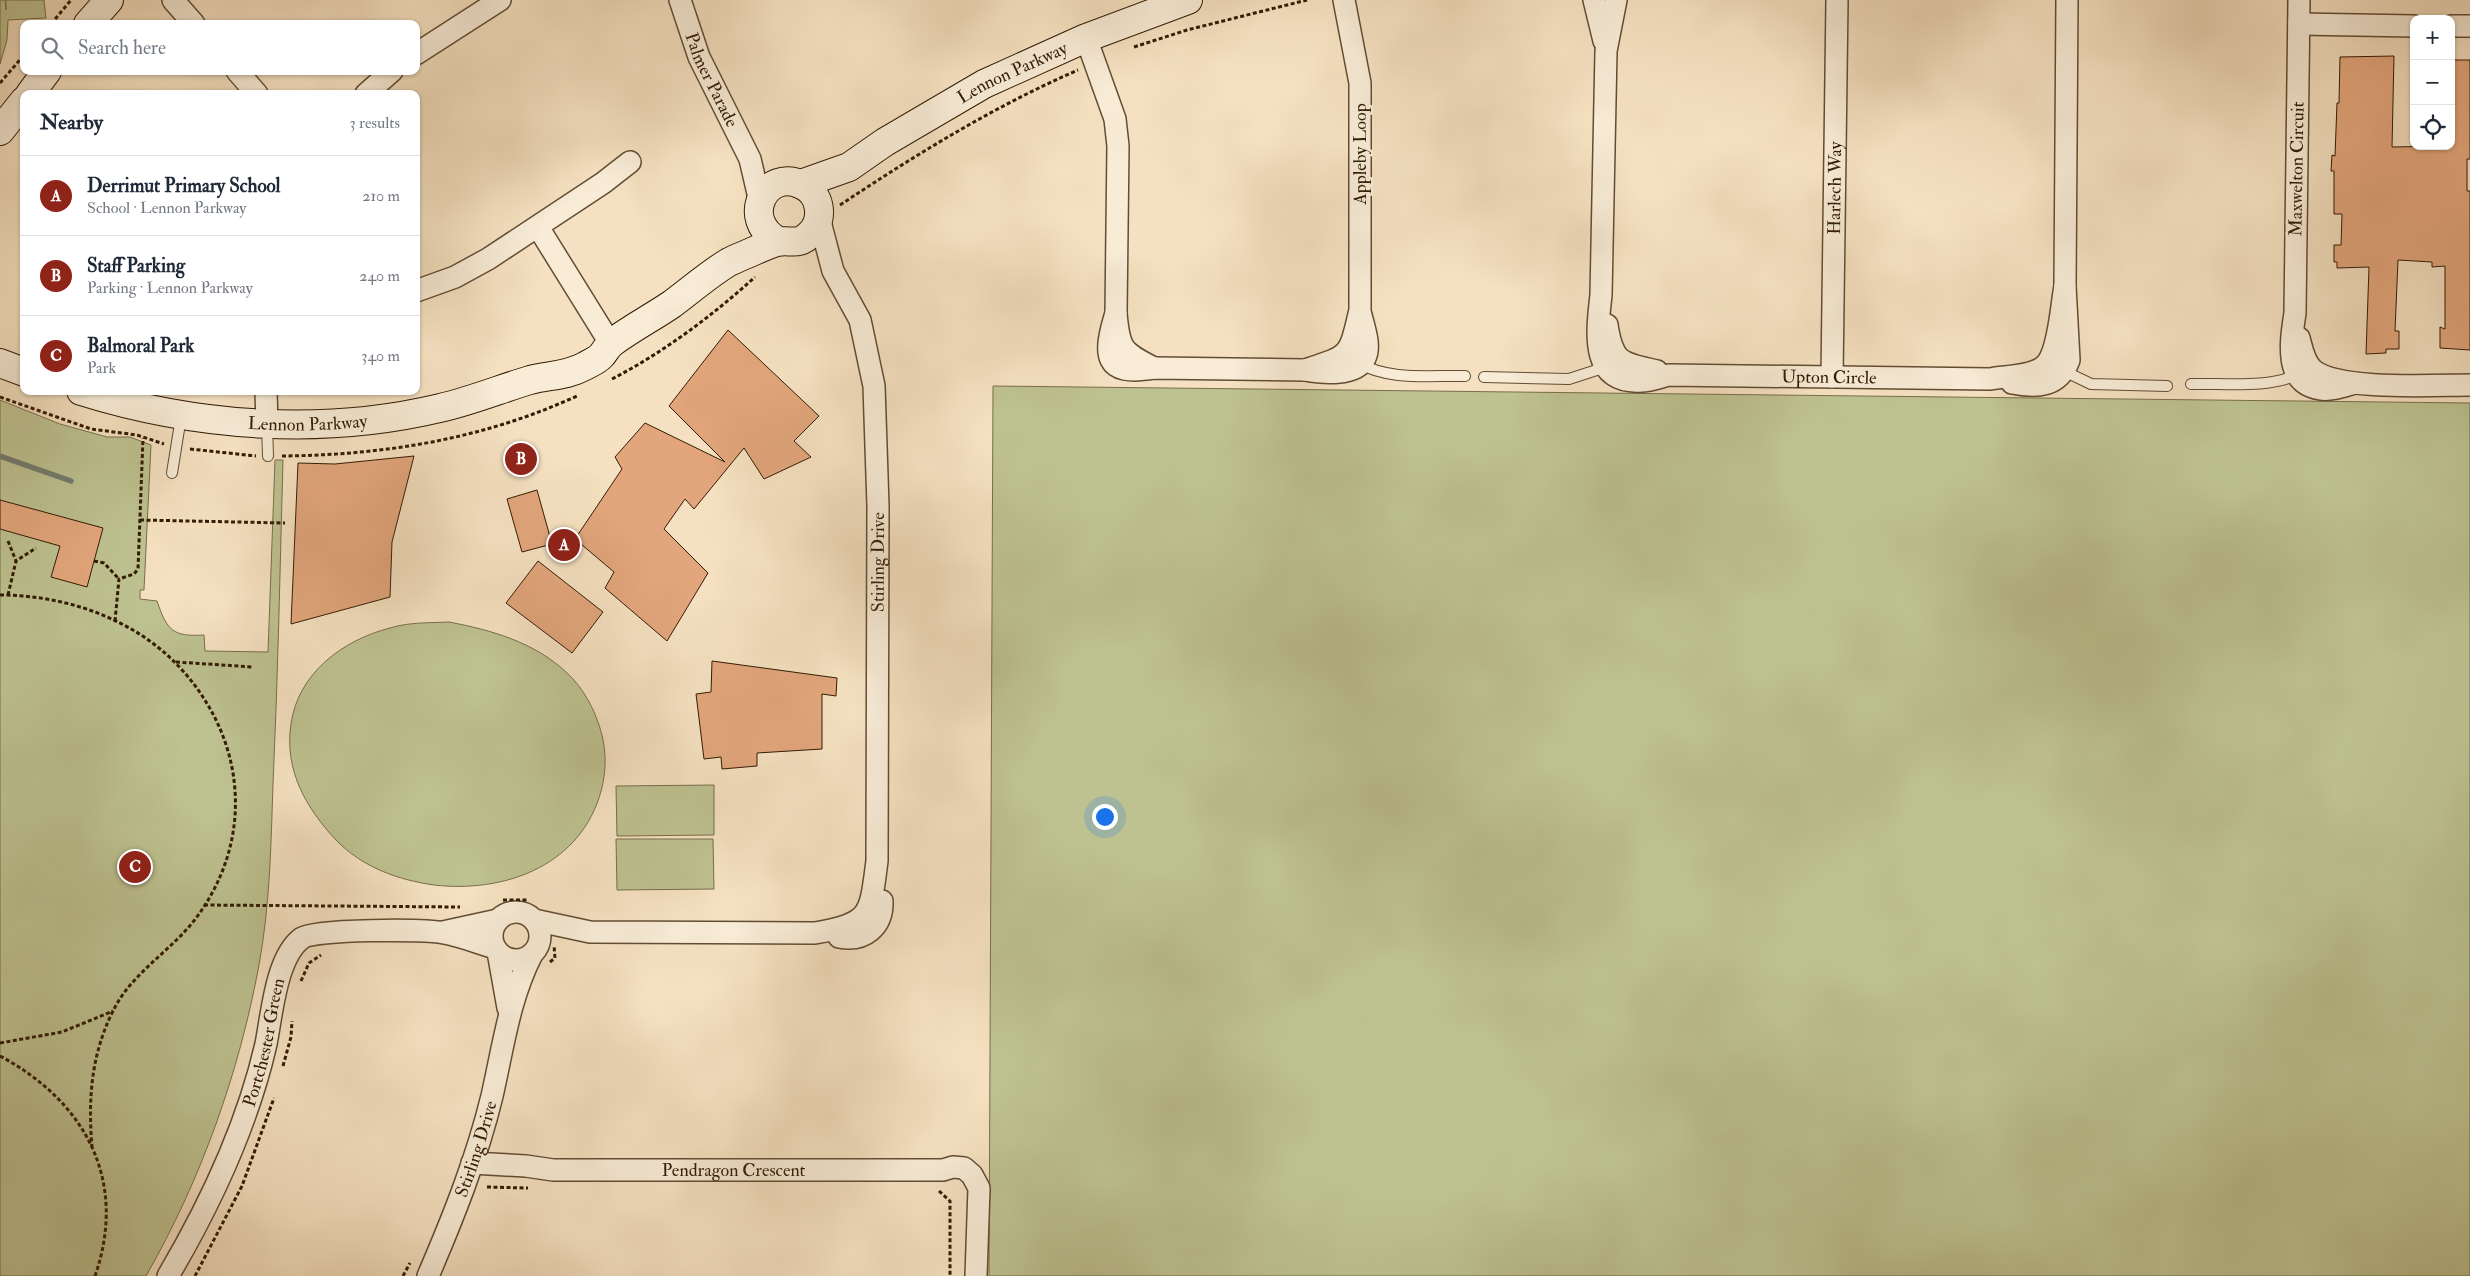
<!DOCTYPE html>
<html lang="en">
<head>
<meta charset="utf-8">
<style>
  body { margin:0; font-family:"IM FELL Double Pica",serif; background:#f2f2f3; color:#1f2937 }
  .controls { position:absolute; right:15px; top:15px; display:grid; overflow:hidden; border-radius:10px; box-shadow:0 1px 4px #0004 }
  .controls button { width:45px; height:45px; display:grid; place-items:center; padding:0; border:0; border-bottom:1px solid #e0e1e3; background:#fff; color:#1f2937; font:25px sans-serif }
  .you { position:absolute; left:1104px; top:816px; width:18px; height:18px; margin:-12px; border:4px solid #fff; border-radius:50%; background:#1a73e8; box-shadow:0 0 0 8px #1a73e833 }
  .badge { display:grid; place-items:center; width:32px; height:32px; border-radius:50%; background:#8f2418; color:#fff; font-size:16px; font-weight:700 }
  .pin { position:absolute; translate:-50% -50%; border:2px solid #fff; box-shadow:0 1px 5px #0006 }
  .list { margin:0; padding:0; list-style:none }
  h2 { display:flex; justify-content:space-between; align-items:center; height:65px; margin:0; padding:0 20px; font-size:21px }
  h2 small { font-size:16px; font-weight:400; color:#747a83 }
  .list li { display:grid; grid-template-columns:32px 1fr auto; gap:15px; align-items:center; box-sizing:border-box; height:80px; padding:0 20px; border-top:1px solid #e0e1e3 }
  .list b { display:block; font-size:19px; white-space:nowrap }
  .list p { margin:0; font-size:16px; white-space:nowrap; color:#747a83 }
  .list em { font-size:16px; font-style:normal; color:#747a83 }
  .icon { flex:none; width:28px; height:28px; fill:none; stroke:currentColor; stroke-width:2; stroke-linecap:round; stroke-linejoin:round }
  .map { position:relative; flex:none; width:2470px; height:1276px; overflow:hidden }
  .search { position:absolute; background:#fff; box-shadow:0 1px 4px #0004; left:20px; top:20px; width:400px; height:55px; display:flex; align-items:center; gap:12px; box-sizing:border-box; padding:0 18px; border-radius:10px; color:#747a83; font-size:19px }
  .panel { position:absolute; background:#fff; box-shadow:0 1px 4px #0004; left:20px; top:90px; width:400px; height:305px; border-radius:10px }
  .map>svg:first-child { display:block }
  .green { fill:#bec291; stroke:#786e4a }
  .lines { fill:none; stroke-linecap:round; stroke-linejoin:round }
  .stream { stroke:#727c6f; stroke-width:5.5 }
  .building { fill:#e3a67c; stroke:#321b04 }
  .lane-casing { stroke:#634c33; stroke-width:12 }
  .street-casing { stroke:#634c33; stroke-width:24 }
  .secondary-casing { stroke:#321b04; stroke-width:30 }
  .path { stroke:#321b04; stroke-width:3; stroke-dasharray:4 2.5; stroke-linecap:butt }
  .lane { stroke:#f8ecd7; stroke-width:10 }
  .street { stroke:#f8ecd7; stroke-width:21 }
  .secondary { stroke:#f8ecd7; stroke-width:28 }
  .labels { text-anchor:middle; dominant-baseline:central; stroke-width:5; stroke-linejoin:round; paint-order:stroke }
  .street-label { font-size:18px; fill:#321b04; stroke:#f8ecd7 }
</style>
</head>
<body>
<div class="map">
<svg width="2470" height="1276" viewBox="0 0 2470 1276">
  <rect width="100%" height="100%" fill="#f5e1c1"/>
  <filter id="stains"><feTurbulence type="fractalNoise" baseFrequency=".004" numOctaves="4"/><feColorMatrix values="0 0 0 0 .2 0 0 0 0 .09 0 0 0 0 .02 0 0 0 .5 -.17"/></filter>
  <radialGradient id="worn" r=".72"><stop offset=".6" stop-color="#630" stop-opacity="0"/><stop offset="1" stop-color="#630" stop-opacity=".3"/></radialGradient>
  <g class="green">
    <path d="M0 0H5L6 10V0H44L46 18 8 20 7 40 0 64Z"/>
    <path d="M993 386 2470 403V1276H989Z"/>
    <path d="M0 400 60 424 107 437H130L151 445 144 590H140V599L157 601C167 630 172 637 204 635L205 651 268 652 275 460H283C280 568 278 676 273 784 271 844 270 905 259 965 239 1073 201 1180 146 1276H0Z"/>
    <path d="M449 622C491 630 534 642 566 672 584 688 596 712 602 735 607 756 606 777 599 798 576 867 503 893 434 885 398 880 362 867 336 840 306 808 284 770 291 724 298 673 343 640 390 628 409 622 429 623 449 622Z"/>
    <path d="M714 785V835L617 836 616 786Z"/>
    <path d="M616 839H713L714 889 617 890Z"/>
  </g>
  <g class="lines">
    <path class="stream" d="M0 456 71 481"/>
  </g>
  <g class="building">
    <path d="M2394 56 2392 147 2451 146V60H2470V159H2467V191H2470V350L2440 348V327L2445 329V266L2432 267V262L2398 260 2395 331H2399V349H2386V353L2366 354 2369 267 2337 268V262H2334V245H2341L2342 214H2334V171H2331L2332 155 2335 156 2337 103H2339L2340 57Z"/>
    <path d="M728 330 819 416 794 441 811 457 764 479 744 448 694 509 685 499 664 529 708 573 667 641 605 588 614 572 575 539 622 469 615 457 645 423 725 462 669 406Z"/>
    <path d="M414 456 392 542 390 597 291 624 298 463 335 464Z"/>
    <path d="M537 490 552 544 522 552 507 499Z"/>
    <path d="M0 500 103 528 87 587 51 577 60 546 0 529Z"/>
    <path d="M538 561 603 612 572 653 506 603Z"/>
    <path d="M712 661 837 678 836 696 822 694V749L757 753V766L722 769 721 757 704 759 696 694 711 692Z"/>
  </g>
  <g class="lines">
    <g class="lane-casing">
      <g id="lane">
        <path d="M1359 363C1389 381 1431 375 1465 376"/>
        <path d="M2062 370 2091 384 2167 386"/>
        <path d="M1484 377 1569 379 1609 366"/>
        <path d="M2191 384C2226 383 2267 389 2299 374"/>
        <path d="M267 425 268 456"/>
        <path d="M172 473 181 417"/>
      </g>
    </g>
    <g class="street-casing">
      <g id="street">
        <path d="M173 0 194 24"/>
        <path id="s1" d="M680 0 699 57 750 159 760 202"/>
        <path d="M1594 0 1604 41"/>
        <path id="s2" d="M1616 0 1606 51 1601 295C1597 331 1589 385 1642 381 1651 381 1660 377 1669 375L1990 379C2005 376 2030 377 2043 367 2059 356 2061 306 2065 286"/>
        <path d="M2299 0 2295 313C2291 340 2283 383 2320 389 2331 391 2344 386 2355 383"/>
        <path d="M2299 24 2414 26"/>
        <path d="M2451 26H2470"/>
        <path d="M1086 38 1115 119 1118 146 1116 313C1119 349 1122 352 1154 368"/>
        <path d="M416 54 500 0"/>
        <path d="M237 71 257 94"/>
        <path d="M366 94 392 71"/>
        <path d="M538 227 610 343"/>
        <path d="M416 291 455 277 488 259 603 183 630 162"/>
        <path d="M1116 313C1103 355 1103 377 1154 368L1305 370C1321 373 1356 377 1365 358 1371 346 1364 328 1361 315"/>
        <path d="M1607 325C1613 364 1622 363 1657 371"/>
        <path d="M2299 338C2302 349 2304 362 2313 370 2339 391 2435 385 2470 385"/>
        <path d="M1305 370C1351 355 1349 357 1360 310V83L1344 0"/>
        <path id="s3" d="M1832 377 1837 0"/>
        <path d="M2012 383C2037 388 2059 387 2069 360L2065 286 2067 0"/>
        <path d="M266 391 267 424"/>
        <circle cx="516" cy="936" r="24"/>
        <path id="s4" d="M534 920 590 932 815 933C871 923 870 916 877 861L878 506 874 386 860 320 833 271 819 218"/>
        <path d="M443 932 498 920"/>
        <path d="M839 937C864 942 883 927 882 901"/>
        <path d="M498 952 508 1008"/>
        <path id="s5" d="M472 1163 526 1166 553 1170H943L953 1167 964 1168 972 1175 979 1188 976 1276"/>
        <path id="s6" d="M168 1276C211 1203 247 1127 266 1044 272 1014 276 957 302 938 314 929 426 929 444 933 461 936 478 943 495 948"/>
        <path id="s7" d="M428 1276C453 1218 477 1158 492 1096 503 1048 509 999 532 954"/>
      </g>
    </g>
    <g class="secondary-casing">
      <g id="secondary">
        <path d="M88 24 109 0"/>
        <path d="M30 94 47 71"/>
        <path d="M0 131 24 101"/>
        <path id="s8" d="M801 184 849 167 885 142 984 84 1086 38 1188 0"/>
        <path d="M0 363 24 372"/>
        <path id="s9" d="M81 391C196 427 322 436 440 408 471 401 500 389 530 380 549 375 567 376 585 366 590 363 596 361 601 356 605 352 607 346 613 342 632 328 653 317 672 304 691 290 709 274 729 262 733 260 774 242 777 242 791 239 798 247 811 233 825 218 820 193 802 185 766 167 739 219 778 241"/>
      </g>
    </g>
    <g class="path">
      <path d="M51 24 71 0"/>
      <path d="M1134 47 1187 30 1307 0"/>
      <path d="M0 83 24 55"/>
      <path d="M840 205C917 154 993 107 1078 70"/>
      <path d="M612 379C664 352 712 316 755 277"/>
      <path d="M0 397 91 429 137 435 164 444"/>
      <path d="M190 449 256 456"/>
      <path d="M282 456C385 455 483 439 577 396"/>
      <path d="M140 520 285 523"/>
      <path d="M8 541 16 561"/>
      <path d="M94 561 104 563 119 579"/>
      <path d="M0 595C67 595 138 620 183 671 248 744 254 844 193 922 168 953 131 974 113 1011 91 1055 88 1099 92 1147"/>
      <path d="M8 595 16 561 36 548"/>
      <path d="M115 621 119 579 134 574 138 569 143 438"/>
      <path d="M176 662 253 667"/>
      <path d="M503 900H529"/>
      <path d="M204 905 460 907"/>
      <path d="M550 962 555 958 554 945"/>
      <path d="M301 981 309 963 321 955"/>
      <path d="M0 1043 62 1032 113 1011"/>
      <path d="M0 1056C86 1102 128 1181 95 1276"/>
      <path d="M283 1066 291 1037 292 1021"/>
      <path d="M487 1187 528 1188"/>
      <path d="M939 1191 950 1201V1276"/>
      <path d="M195 1276 242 1186 274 1098"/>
      <path d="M403 1276 410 1263"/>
    </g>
    <use href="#lane" class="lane"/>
    <use href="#street" class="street"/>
    <use href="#secondary" class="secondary"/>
  </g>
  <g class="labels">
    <g class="street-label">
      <text stroke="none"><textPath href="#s8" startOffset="240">Lennon Parkway</textPath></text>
      <text stroke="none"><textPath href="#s1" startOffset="86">Palmer Parade</textPath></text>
      <text transform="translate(1360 154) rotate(-90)">Appleby Loop</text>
      <text transform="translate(2297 169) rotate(-89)">Maxwelton Circuit</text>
      <text stroke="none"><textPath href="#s3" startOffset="189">Harlech Way</textPath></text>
      <text stroke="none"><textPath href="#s2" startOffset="598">Upton Circle</textPath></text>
      <text stroke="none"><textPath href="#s9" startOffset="230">Lennon Parkway</textPath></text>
      <text stroke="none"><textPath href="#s4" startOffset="690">Stirling Drive</textPath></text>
      <text stroke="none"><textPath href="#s6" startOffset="254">Portchester Green</textPath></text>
      <text stroke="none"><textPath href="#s7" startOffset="136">Stirling Drive</textPath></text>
      <text stroke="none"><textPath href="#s5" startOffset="262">Pendragon Crescent</textPath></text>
    </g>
  </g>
  <rect width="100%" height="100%" filter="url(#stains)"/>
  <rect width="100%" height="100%" fill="url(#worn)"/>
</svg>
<div class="controls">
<button>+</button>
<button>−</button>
<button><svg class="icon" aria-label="locate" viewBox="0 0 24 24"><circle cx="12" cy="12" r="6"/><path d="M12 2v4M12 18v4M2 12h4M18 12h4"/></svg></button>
</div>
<div class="you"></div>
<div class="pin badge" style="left:564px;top:545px">A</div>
<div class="pin badge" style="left:521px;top:459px">B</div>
<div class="pin badge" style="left:135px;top:867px">C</div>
<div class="search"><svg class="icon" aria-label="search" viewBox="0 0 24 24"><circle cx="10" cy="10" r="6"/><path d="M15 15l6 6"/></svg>Search here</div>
<section class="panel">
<h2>Nearby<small>3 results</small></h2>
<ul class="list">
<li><span class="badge">A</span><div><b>Derrimut Primary School</b><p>School · Lennon Parkway</p></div><em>210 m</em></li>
<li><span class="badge">B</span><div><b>Staff Parking</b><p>Parking · Lennon Parkway</p></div><em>240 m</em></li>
<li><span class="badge">C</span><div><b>Balmoral Park</b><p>Park</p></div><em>340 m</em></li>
</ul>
</section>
</div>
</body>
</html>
